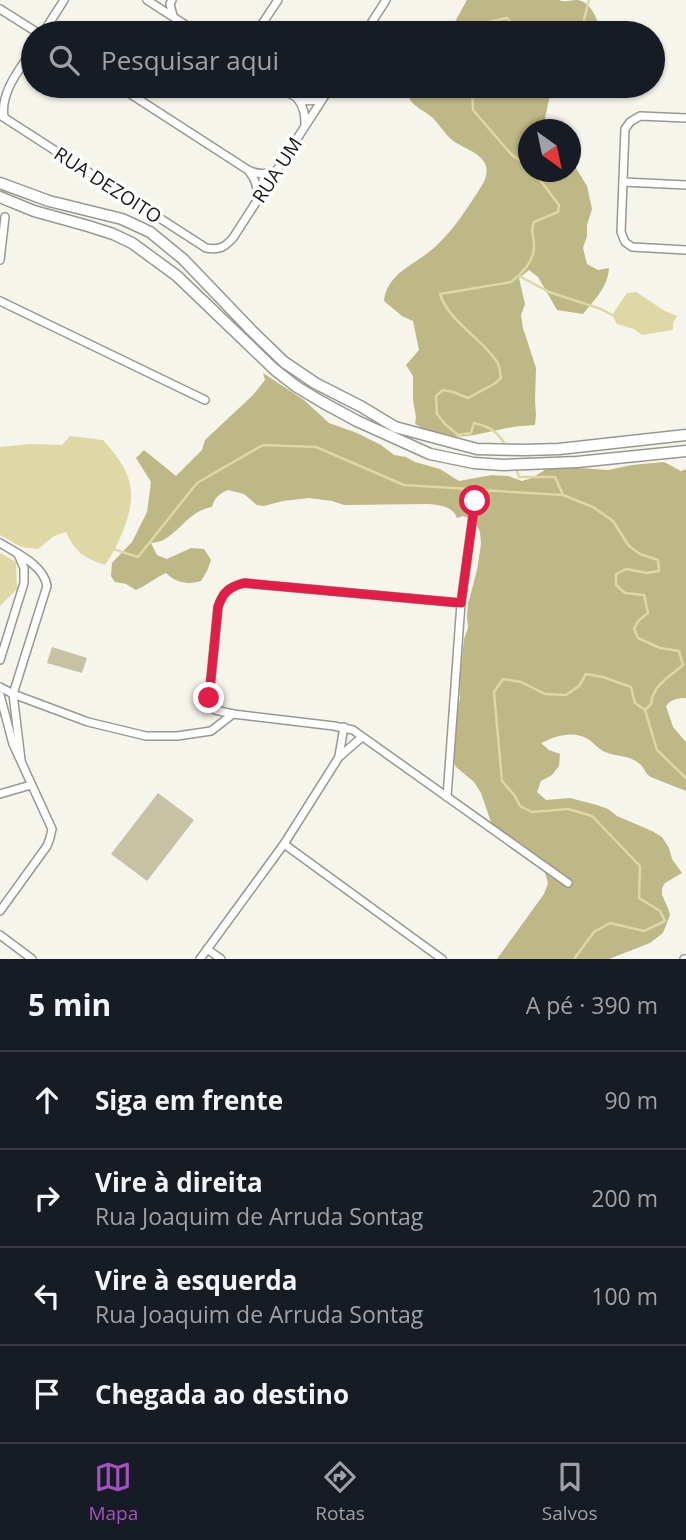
<!DOCTYPE html>
<html lang="pt">
<head>
<meta charset="utf-8">
<style>
  body { margin:0; font-family:"Open Sans",sans-serif; background:#242831; color:#f1f3f6 }
  .compass { position:absolute; left:518px; top:119px; width:63px; height:63px; border-radius:50%; background:#171b24; box-shadow:0 2px 5px #0004; rotate:147deg }
  .stop { position:absolute; width:21px; height:21px; margin:-16px; border:5px solid #e11d48; border-radius:50%; background:#fff }
  .stop.end { background:#e11d48; border-color:#fff; box-shadow:0 2px 7px #0008 }
  .list { margin:0; padding:0; list-style:none }
  h2 { display:flex; justify-content:space-between; align-items:center; height:91px; margin:0; padding:0 28px; font-size:30px }
  h2 small { font-size:23px; font-weight:400; color:#9ea1a6 }
  .list li { display:grid; grid-template-columns:46px 1fr auto; gap:21px; align-items:center; box-sizing:border-box; height:98px; padding:0 28px; border-top:2px solid #363941 }
  .list b { display:block; font-size:26px; white-space:nowrap }
  .list p { margin:0; font-size:23px; white-space:nowrap; color:#9ea1a6 }
  .list em { font-size:23px; font-style:normal; color:#9ea1a6 }
  .icon { flex:none; width:38px; height:38px; fill:none; stroke:currentColor; stroke-width:2; stroke-linecap:round; stroke-linejoin:round }
  .map { position:relative; flex:none; width:686px; height:959px; overflow:hidden }
  .search { position:absolute; background:#171b24; box-shadow:0 2px 5px #0004; left:21px; right:21px; top:21px; height:77px; display:flex; align-items:center; gap:18px; box-sizing:border-box; padding:0 24px; border-radius:38px; color:#9ea1a6; font-size:26px }
  .sheet { height:483px; background:#171b24 }
  nav { display:flex; justify-content:space-around; align-items:center; box-sizing:border-box; height:98px; border-top:2px solid #363941; background:#171b24; font-size:19px; color:#9ea1a6 }
  nav a { display:grid; justify-items:center; gap:4px }
  nav .on { color:#a452c2 }
  .map>svg:first-child { display:block }
  .green { fill:#c6c2a3 }
  .forest { fill:#beb886 }
  .water { fill:#ded8a5 }
  .lines { fill:none; stroke-linecap:round; stroke-linejoin:round }
  .stream { stroke:#ded8a5; stroke-width:2.5 }
  .minor-casing { stroke:#999890; stroke-width:10 }
  .secondary-casing { stroke:#999890; stroke-width:13 }
  .minor { stroke:#fff; stroke-width:7 }
  .secondary { stroke:#fff; stroke-width:10 }
  .route { stroke:#e11d48; stroke-width:9 }
  .labels { text-anchor:middle; dominant-baseline:central; stroke-width:7; stroke-linejoin:round; paint-order:stroke }
  .street-label { font-size:19px; fill:#171714; stroke:#fff }
</style>
</head>
<body>
<div class="map">
<svg width="686" height="959" viewBox="0 0 686 959">
  <rect width="100%" height="100%" fill="#f6f5ec"/>
  <g class="green">
    <path d="M52 647 87 658 82 673 47 663Z"/>
    <path d="M158 793 194 820 147 881 111 854Z"/>
  </g>
  <g class="forest">
    <path d="M467 0H559C566 3 569 0 577 0 591 1 599 21 600 33H446L452 27Z"/>
    <path d="M413 86H552L545 118 550 129 528 130V172H570L571 160 587 186 592 209 587 225V236L583 248 587 264 598 270 609 268C608 287 595 299 583 314L557 310 538 277 529 270 519 278 525 304 521 315 523 328 536 368 535 400 536 415 535 425C525 426 516 426 507 428 471 435 450 445 415 424L416 417 413 400V376L406 365 419 350 413 321 402 316 384 301C387 271 419 264 438 244 455 228 468 207 481 187 485 181 488 173 486 166 482 152 461 148 451 139 444 133 439 124 433 118 422 108 400 102 413 86Z"/>
    <path d="M263 373 304 400 329 423 357 433 381 445 394 455 406 457 415 462 440 469 459 481 492 475 508 476 522 481 532 478 551 466 608 470 632 465 664 462 681 471 686 469V698C678 698 671 699 666 706L673 727 686 742V791C674 786 662 782 651 777 645 774 645 769 641 765 631 755 617 757 605 752 598 749 594 743 588 739 572 730 556 736 541 743L549 750 560 754 559 766 552 775 541 781 537 792 546 800 570 798 597 805 608 809 617 816 652 831 662 837 669 848 672 859 682 873 665 883 662 888V895L668 908 670 915 663 933 650 943 609 959H497L544 894 548 883 543 865 535 855 524 848 502 840 494 831 481 793 474 782 456 767 451 756 455 721 460 698 459 686 464 639 468 628 467 616 468 604 477 570 481 544 480 532 474 520 463 516 457 518C453 506 439 505 428 504L344 505 332 501 309 498 283 501 264 506 257 505 244 494 228 490C219 494 215 497 212 507 189 511 182 530 163 540 162 541 153 543 151 543L157 555 167 559 191 548 204 549 211 560 207 571 201 581C187 585 177 583 166 573 155 578 147 585 136 590L126 584 115 582 111 576 112 563 132 542 147 512 151 482 136 458 144 450 176 476 202 450 205 440 253 395 265 380Z"/>
  </g>
  <g class="water">
    <path d="M636 292 665 311 677 316 673 323V330L642 335 634 329 617 324 612 315 627 293Z"/>
    <path d="M70 436 103 440C131 471 139 491 123 531 118 543 113 554 105 565 83 557 76 553 66 532L54 536 38 549 21 547 0 535V447L31 444 62 445Z"/>
    <path d="M0 553 16 562 17 589 0 606Z"/>
  </g>
  <g class="lines">
    <g class="stream">
      <path d="M474 33 475 29 483 23 507 18 521 33"/>
      <path d="M583 33 584 20 589 0"/>
      <path d="M472 86 473 110 511 154 528 167"/>
      <path d="M519 276 549 292 601 309 612 315"/>
      <path d="M506 446C497 431 491 427 474 423L471 433 458 435 445 424 437 414 436 396 443 390 453 392 468 398 494 384 501 378C500 373 500 366 497 362 481 337 449 322 440 294L511 282C523 273 535 260 534 244 534 235 530 231 534 222L558 212 559 205 534 172"/>
      <path d="M516 468 519 477H555L563 495 593 507 613 521 629 546 640 554 658 560 659 571 647 573 626 569 616 574V585L625 593 644 595 648 613 638 621 634 629 638 638 660 648 679 651 683 665C669 677 653 685 651 704L645 710 635 703 631 687 603 677 586 674 579 686 566 695 545 694 521 682 503 679 494 692 502 781 515 796 520 806 532 812 568 809 592 816 640 866 639 898 660 911 665 921 644 931 610 923 594 932 574 959"/>
      <path d="M480 490 563 495"/>
      <path d="M113 549 138 557 197 483 263 445 316 447 404 485 469 489"/>
      <path d="M645 710 657 750 686 778"/>
    </g>
    <g class="minor-casing">
      <g id="minor">
        <path d="M147 0 198 33"/>
        <path d="M172 0 170 4 173 16"/>
        <path d="M0 9 38 33"/>
        <path d="M43 33 64 0"/>
        <path d="M256 33 278 0"/>
        <path d="M365 33 386 0"/>
        <path d="M118 86 248 170C258 175 265 174 277 171"/>
        <path d="M279 86C294 96 303 106 322 98"/>
        <path d="M297 98C304 107 305 114 305 125"/>
        <path d="M0 115 206 248C219 250 224 248 233 238L331 86"/>
        <path d="M4 117C0 92 20 69 33 49"/>
        <path d="M686 118 640 116 630 122 625 129 621 232 625 242 632 247 686 250"/>
        <path d="M250 173C257 181 257 190 258 200"/>
        <path d="M623 182 686 185"/>
        <path d="M0 260 5 217"/>
        <path d="M0 301 205 400"/>
        <path d="M0 543C16 553 44 565 47 586L13 694 21 760"/>
        <path d="M461 603 244 583C229 587 223 592 218 607L209 698 210 705 215 710 233 714 334 726 353 730 568 883"/>
        <path d="M0 660 24 583V568L18 554"/>
        <path d="M0 687 13 694 88 722 146 736H177L211 731 233 714"/>
        <path d="M0 695 13 744 52 829 50 838 47 846 0 911"/>
        <path d="M339 756 344 727"/>
        <path d="M0 794 31 785"/>
        <path d="M447 797 461 603 475 501"/>
        <path d="M284 844 442 959"/>
        <path d="M0 935 32 959"/>
        <path d="M207 949 221 959"/>
        <path d="M200 959 284 844 339 757 362 737"/>
        <path d="M684 959H686"/>
      </g>
    </g>
    <g class="secondary-casing">
      <g id="secondary">
        <path d="M0 183 49 201 122 219 150 232 183 259 252 331 284 362 315 383 362 407 395 427 477 449 524 450 559 449 686 435"/>
        <path d="M0 197 34 211 88 226 113 234 132 243 177 276 275 370 297 387 322 402 357 421 430 454 474 463 503 465 577 462 686 451"/>
      </g>
    </g>
    <use href="#minor" class="minor"/>
    <use href="#secondary" class="secondary"/>
  </g>
  <g class="lines">
    <path class="route" d="M209 698 218 607C223 592 229 587 244 583L461 603 475 501"/>
  </g>
  <g class="labels">
    <g class="street-label">
      <text transform="translate(277 170) rotate(-57)">RUA UM</text>
      <text transform="translate(108 185) rotate(33)">RUA DEZOITO</text>
    </g>
  </g>
</svg>
<svg class="compass" viewBox="-18 -18 36 36"><path d="M0-13l5 13h-10z" fill="#e53935"/><path d="M0 13l5-13h-10z" fill="#9ea1a6"/></svg>
<div class="stop" style="left:475px;top:501px"></div>
<div class="stop end" style="left:209px;top:698px"></div>
<div class="search"><svg class="icon" aria-label="search" viewBox="0 0 24 24"><circle cx="10" cy="10" r="6"/><path d="M15 15l6 6"/></svg>Pesquisar aqui</div>
</div>
<section class="sheet">
<h2>5 min<small>A pé · 390 m</small></h2>
<ul class="list">
<li><svg class="icon" aria-label="ahead" viewBox="0 0 24 24"><path d="M12 20V5M6 11l6-6 6 6"/></svg><div><b>Siga em frente</b></div><em>90 m</em></li>
<li><svg class="icon" aria-label="right" viewBox="0 0 24 24"><path d="M7 20v-9h11M14 6l5 5-5 5"/></svg><div><b>Vire à direita</b><p>Rua Joaquim de Arruda Sontag</p></div><em>200 m</em></li>
<li><svg class="icon" aria-label="left" viewBox="0 0 24 24"><path d="M17 20v-9H6M10 6l-5 5 5 5"/></svg><div><b>Vire à esquerda</b><p>Rua Joaquim de Arruda Sontag</p></div><em>100 m</em></li>
<li><svg class="icon" aria-label="arrive" viewBox="0 0 24 24"><path d="M6 21V4h12l-3 4 3 4H6"/></svg><div><b>Chegada ao destino</b></div></li>
</ul>
</section>
<nav>
<a class="on"><svg class="icon" aria-label="map" viewBox="0 0 24 24"><path d="M3 6l6-2 6 2 6-2v14l-6 2-6-2-6 2zM9 4v14M15 6v14"/></svg>Mapa</a>
<a><svg class="icon" aria-label="directions" viewBox="0 0 24 24"><path d="M12 3l9 9-9 9-9-9zM9 14v-3h6M13 9l2 2-2 2"/></svg>Rotas</a>
<a><svg class="icon" aria-label="saved" viewBox="0 0 24 24"><path d="M7 4h10v16l-5-4-5 4z"/></svg>Salvos</a>
</nav>
</body>
</html>
